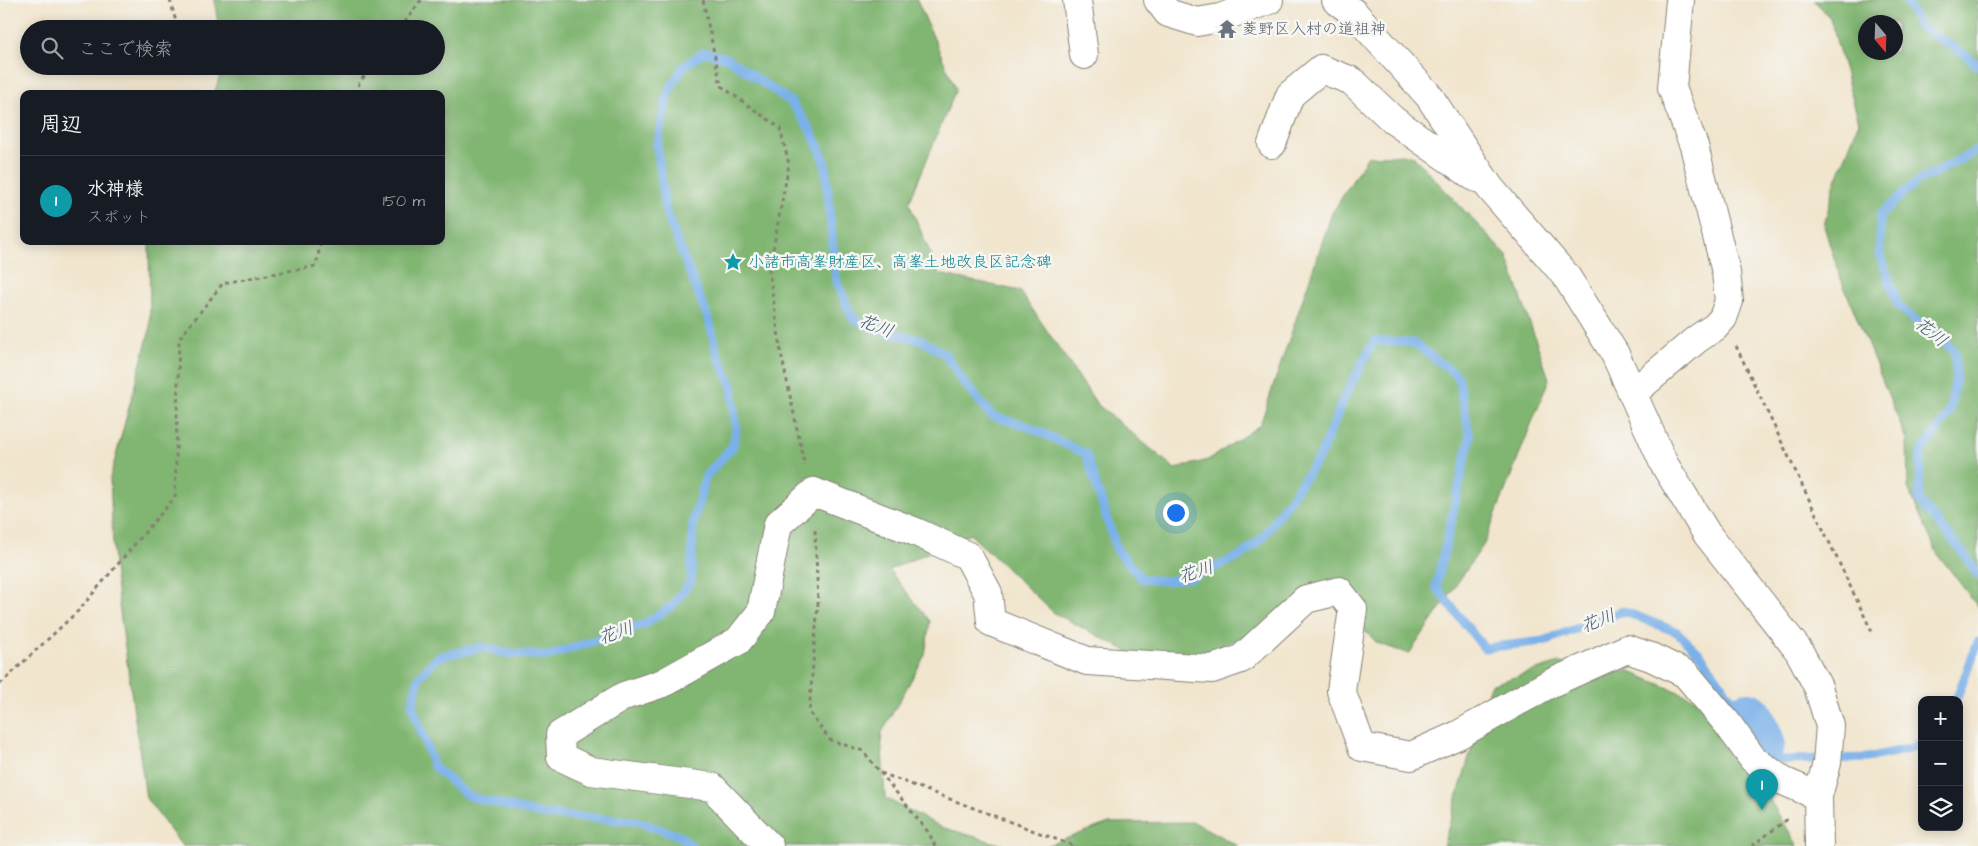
<!DOCTYPE html>
<html lang="ja">
<head>
<meta charset="utf-8">
<style>
  body { margin:0; font-family:"Architects Daughter","Klee One",sans-serif; background:#242831; color:#f1f3f6 }
  .controls { position:absolute; right:15px; bottom:15px; display:grid; overflow:hidden; border-radius:10px; box-shadow:0 2px 12px #0003 }
  .controls button { width:45px; height:45px; display:grid; place-items:center; padding:0; border:0; border-bottom:1px solid #363941; background:#171b24; color:#f1f3f6; font:25px sans-serif }
  .compass { position:absolute; left:1858px; top:15px; width:45px; height:45px; border-radius:50%; background:#171b24; box-shadow:0 2px 12px #0003; rotate:161deg }
  .you { position:absolute; left:1175px; top:512px; width:18px; height:18px; margin:-12px; border:4px solid #fff; border-radius:50%; background:#1a73e8; box-shadow:0 0 0 8px #1a73e833 }
  .badge { display:grid; place-items:center; width:32px; height:32px; border-radius:50%; background:#2563eb; color:#fff; font-size:16px; font-weight:700 }
  .pin { position:absolute; translate:-50% -41px; filter:drop-shadow(0 1px 2px #0008) }
  .pin::after { content:''; position:absolute; top:26px; width:18px; height:15px; background:inherit; clip-path:polygon(0 0,100% 0,50% 100%) }
  .list { margin:0; padding:0; list-style:none }
  h2 { display:flex; justify-content:space-between; align-items:center; height:65px; margin:0; padding:0 20px; font-size:21px }
  h2 small { font-size:16px; font-weight:400; color:#9ea1a6 }
  .list li { display:grid; grid-template-columns:32px 1fr auto; gap:15px; align-items:center; box-sizing:border-box; height:90px; padding:0 20px; border-top:1px solid #363941 }
  .list b { display:block; font-size:19px; white-space:nowrap }
  .list p { margin:0; font-size:16px; white-space:nowrap; color:#9ea1a6 }
  .list em { font-size:16px; font-style:normal; color:#9ea1a6 }
  .icon { flex:none; width:28px; height:28px; fill:none; stroke:currentColor; stroke-width:2; stroke-linecap:round; stroke-linejoin:round }
  .map { position:relative; flex:none; width:1978px; height:846px; overflow:hidden }
  .search { position:absolute; background:#171b24; box-shadow:0 2px 12px #0003; left:20px; top:20px; width:425px; height:55px; display:flex; align-items:center; gap:12px; box-sizing:border-box; padding:0 18px; border-radius:28px; color:#9ea1a6; font-size:19px }
  .panel { position:absolute; background:#171b24; box-shadow:0 2px 12px #0003; left:20px; top:90px; width:425px; height:155px; border-radius:10px }
  .map>svg:first-child { display:block }
  .forest { fill:#81b672; stroke:#4e6947; fill-rule:evenodd }
  .lines { fill:none; stroke-linecap:round; stroke-linejoin:round }
  .stream { stroke:#7ab1e9; stroke-width:9 }
  .river { stroke:#7ab1e9; stroke-width:52 }
  .minor-casing { stroke:#868074; stroke-width:30 }
  .path { stroke:#868074; stroke-width:3; stroke-dasharray:4 4; stroke-linecap:butt }
  .minor { stroke:#fff; stroke-width:28 }
  .labels { text-anchor:middle; dominant-baseline:central; stroke-width:5; stroke-linejoin:round; paint-order:stroke }
  .worship-label { font-size:16px; fill:#5b616d; stroke:#f6f6f2; text-anchor:start }
  .culture-label { font-size:16px; fill:#0d838f; stroke:#f6f6f2; text-anchor:start }
  .water-label { font-size:18px; font-style:italic; fill:#42586e; stroke:#f6f6f2 }
</style>
</head>
<body>
<div class="map">
<svg width="1978" height="846" viewBox="0 0 1978 846">
  <rect width="100%" height="100%" fill="#f6f6f2"/>
  <filter id="ink" filterUnits="userSpaceOnUse"><feTurbulence type="fractalNoise" baseFrequency=".02" numOctaves="2"/><feDisplacementMap in="SourceGraphic" scale="10" xChannelSelector="R" yChannelSelector="G"/><feConvolveMatrix kernelMatrix="1 2 1 2 8 2 1 2 1" color-interpolation-filters="sRGB"/></filter>
  <filter id="wash" filterUnits="userSpaceOnUse"><feTurbulence type="fractalNoise" baseFrequency=".0096" numOctaves="4" result="noise"/><feDisplacementMap in="SourceGraphic" scale="20" xChannelSelector="R" yChannelSelector="G"/><feGaussianBlur stdDeviation="1.12" result="paint"/><feColorMatrix in="noise" values="0 0 0 0 0 0 0 0 0 0 0 0 0 0 0 0 0 1.4 0 .05"/><feComposite in="paint" operator="in"/></filter>
  <g filter="url(#wash)">
    <rect width="100%" height="100%" fill="#f1e5cd"/>
    <g class="forest">
      <path d="M214 0H917L956 89 909 203 939 274 1020 291 1097 404 1175 469 1208 460 1260 425 1332 213 1368 156 1412 155 1507 256 1549 379 1484 544 1409 654 1377 643 1329 595 1263 629 1164 670 1054 613 970 534 889 570 930 621 925 655 881 734 885 798 941 827 1007 846H182L146 798 114 569 110 478 150 329 149 241H441V94H214L223 66H436V29H219Z"/>
      <path d="M1814 0H1978V607L1937 553 1908 489 1907 441 1839 274 1824 226 1834 186 1859 122 1830 18ZM1896 22V52H1866V22Z"/>
      <path d="M1559 663 1628 671 1712 706 1798 846H1443L1490 685Z"/>
      <path d="M1194 822 1238 846H1046L1109 823Z"/>
    </g>
    <g class="lines">
      <g class="stream">
        <path d="M1906 0 1920 27 1963 53 1978 66"/>
        <path d="M1978 150 1915 183 1880 215V254L1898 305 1916 321 1935 332 1955 352 1956 378 1949 413 1921 452 1919 500 1964 554 1978 575"/>
        <path d="M1956 700 1978 642"/>
        <path d="M1759 743 1782 760 1867 758 1913 748 1922 741"/>
        <path d="M692 846 680 836 636 821 539 814 468 796 434 767 412 705 419 677 438 657 483 647 504 653 548 656 645 624 673 605 691 581 693 522 706 476 733 446 736 429 732 386 717 353 710 323 666 213 657 145 668 93 683 67 704 52 727 58 791 102 810 129 825 161 836 280 853 319 882 331 921 340 945 354 962 380 992 416 1027 426 1086 454 1117 550 1142 579 1168 581 1193 577 1242 555 1263 537 1320 456 1344 398 1374 341 1414 343 1458 376 1470 438 1436 587 1484 648 1544 641 1623 611 1677 632 1701 655 1728 694 1748 718"/>
      </g>
      <path class="river" d="M1748 718 1759 743"/>
    </g>
  </g>
  <g filter="url(#ink)">
    <g class="lines">
      <g class="minor-casing">
        <g id="minor">
          <path d="M1077 0 1084 55"/>
          <path d="M1158 0 1168 13 1197 22 1220 18 1269 0"/>
          <path d="M1336 0 1354 13 1429 96 1490 188 1566 276 1615 354 1664 464 1707 534 1799 651 1818 687 1830 726 1827 763 1818 796 1819 846"/>
          <path d="M1272 144 1290 95 1321 69 1352 81 1393 120 1476 178"/>
          <path d="M1634 392 1697 339 1715 327 1723 318 1729 301 1726 272 1694 146 1672 88 1680 0"/>
          <path d="M769 846 712 787 591 771 561 757 560 735 624 696 663 683 738 641 761 612 778 524 814 492 916 532 968 556 988 593 991 622 1087 661 1212 669 1241 659 1306 599 1339 591 1353 609 1341 691 1362 747 1411 756 1458 735 1549 684 1627 649 1651 657 1686 674 1727 723 1753 759 1783 781 1818 796"/>
        </g>
      </g>
      <g class="path">
        <path d="M170 0 178 29"/>
        <path d="M703 0 721 86 780 128 789 164 769 271 782 358 805 466"/>
        <path d="M400 29 421 0"/>
        <path d="M189 66V68"/>
        <path d="M357 94 359 83 372 66"/>
        <path d="M1736 346 1872 632"/>
        <path d="M815 530 818 603 809 712 830 740 863 751 929 833 935 846"/>
        <path d="M0 684 78 611 175 497 179 339 223 283 316 266 321 241"/>
        <path d="M881 773 1074 846"/>
        <path d="M1752 846 1789 818"/>
      </g>
      <use href="#minor" class="minor"/>
    </g>
  </g>
  <defs>
    <g id="temple-bare" transform="scale(1.5)"><path d="M0-6L5-2H3V0L6.5 2.5H4V6H1.5V3h-3V6H-4V2.5H-6.5L-3 0V-2H-5Z" fill="#6b7280" stroke="#f6f6f2" stroke-width="2.5" paint-order="stroke"/></g>
    <g id="sight-bare" transform="scale(1.5)"><path d="M0-6L1.8-2.2L6-1.7L2.9 1.2L3.7 5.4L0 3.3L-3.7 5.4L-2.9 1.2L-6-1.7L-1.8-2.2Z" fill="#0f9aa8" stroke="#f6f6f2" stroke-width="2.5" paint-order="stroke"/></g>
  </defs>
  <g fill-rule="evenodd">
    <use href="#temple-bare" x="1227" y="29"/>
    <use href="#sight-bare" x="733" y="262"/>
  </g>
  <g class="labels">
    <g class="worship-label">
      <text x="1242" y="29">菱野区入村の道祖神</text>
    </g>
    <g class="culture-label">
      <text x="748" y="262">小諸市高峯財産区、高峯土地改良区記念碑</text>
    </g>
    <g class="water-label">
      <text transform="translate(876 326) rotate(21)">花川</text>
      <text transform="translate(1931 332) rotate(39)">花川</text>
      <text transform="translate(1196 572) rotate(-18)">花川</text>
      <text transform="translate(1598 621) rotate(-21)">花川</text>
      <text transform="translate(616 633) rotate(-19)">花川</text>
    </g>
  </g>
</svg>
<div class="controls">
<button>+</button>
<button>−</button>
<button><svg class="icon" aria-label="layers" viewBox="0 0 24 24"><path d="M12 4l9 5-9 5-9-5zM3 14l9 5 9-5"/></svg></button>
</div>
<svg class="compass" viewBox="-18 -18 36 36"><path d="M0-13l5 13h-10z" fill="#e53935"/><path d="M0 13l5-13h-10z" fill="#9ea1a6"/></svg>
<div class="you"></div>
<div class="pin badge" style="left:1762px;top:810px;background:#0f9aa8">1</div>
<div class="search"><svg class="icon" aria-label="search" viewBox="0 0 24 24"><circle cx="10" cy="10" r="6"/><path d="M15 15l6 6"/></svg>ここで検索</div>
<section class="panel">
<h2>周辺<small></small></h2>
<ul class="list">
<li><span class="badge" style="background:#0f9aa8">1</span><div><b>水神様</b><p>スポット</p></div><em>150 m</em></li>
</ul>
</section>
</div>
</body>
</html>
